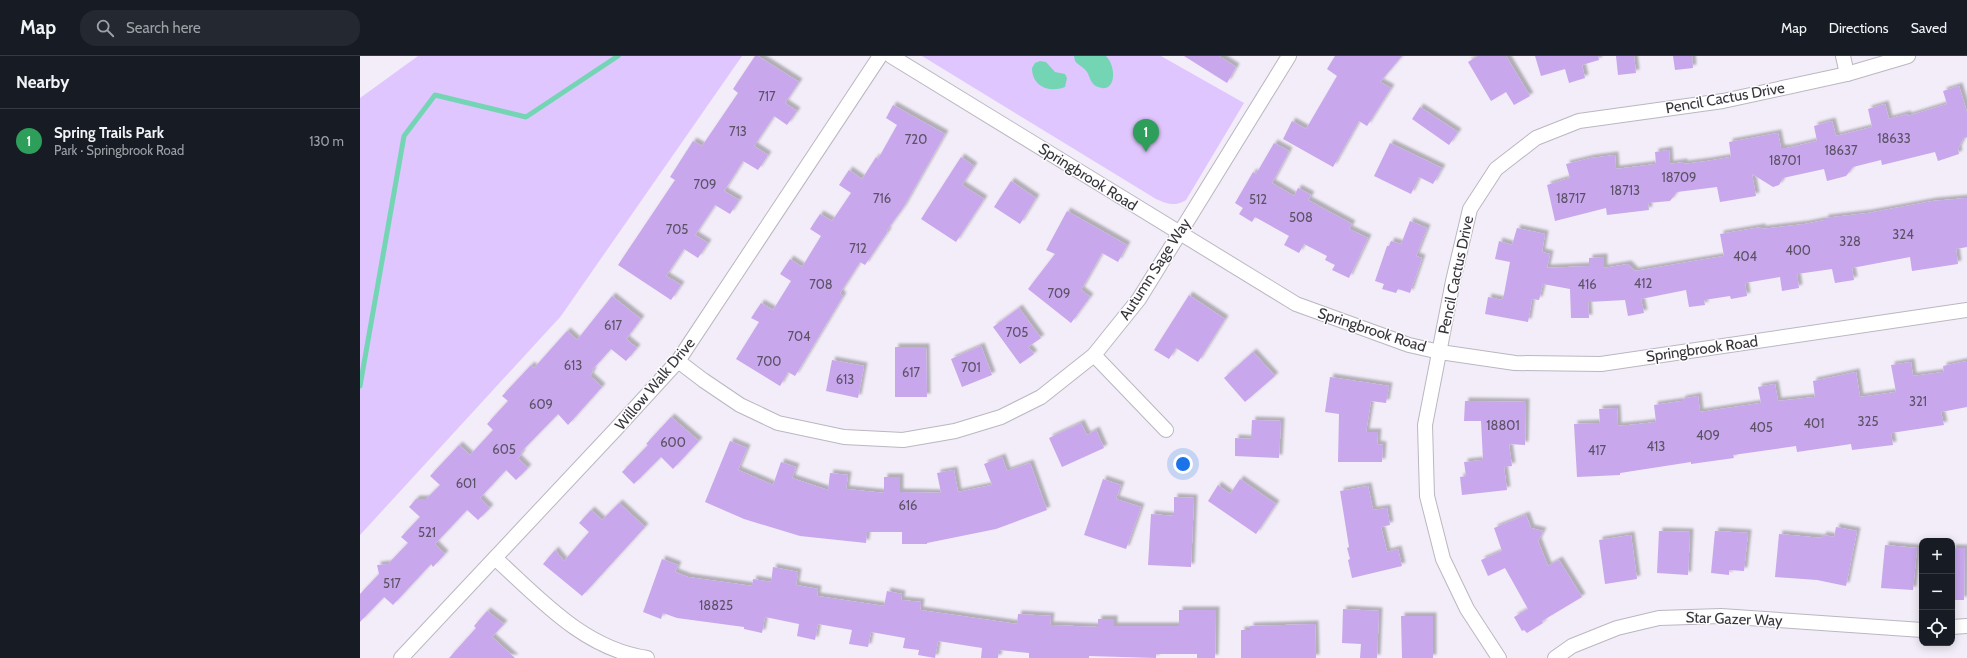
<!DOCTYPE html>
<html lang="en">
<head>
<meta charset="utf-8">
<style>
  body { margin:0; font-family:Cabin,sans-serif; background:#242831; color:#f1f3f6 }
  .controls { position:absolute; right:12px; bottom:12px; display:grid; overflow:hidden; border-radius:8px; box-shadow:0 2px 10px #0003 }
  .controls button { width:36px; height:36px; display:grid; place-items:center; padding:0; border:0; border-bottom:1px solid #363941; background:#171b24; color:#f1f3f6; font:20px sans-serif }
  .you { position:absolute; left:823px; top:408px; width:14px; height:14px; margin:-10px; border:3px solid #fff; border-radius:50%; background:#1a73e8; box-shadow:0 0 0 6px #1a73e833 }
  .badge { display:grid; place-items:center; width:26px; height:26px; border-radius:50%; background:#078668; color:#fff; font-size:13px; font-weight:700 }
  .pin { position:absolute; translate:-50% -33px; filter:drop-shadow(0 1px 2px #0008) }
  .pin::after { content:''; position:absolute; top:21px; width:14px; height:12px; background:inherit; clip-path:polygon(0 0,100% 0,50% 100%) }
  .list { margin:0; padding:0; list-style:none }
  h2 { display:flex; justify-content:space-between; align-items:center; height:52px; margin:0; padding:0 16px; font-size:17px }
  h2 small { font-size:13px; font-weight:400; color:#9ea1a6 }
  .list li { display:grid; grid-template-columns:26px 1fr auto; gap:12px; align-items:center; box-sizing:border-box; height:64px; padding:0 16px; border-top:1px solid #363941 }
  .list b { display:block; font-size:15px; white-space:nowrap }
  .list p { margin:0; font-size:13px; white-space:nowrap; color:#9ea1a6 }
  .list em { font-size:13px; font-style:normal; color:#9ea1a6 }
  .icon { flex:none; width:22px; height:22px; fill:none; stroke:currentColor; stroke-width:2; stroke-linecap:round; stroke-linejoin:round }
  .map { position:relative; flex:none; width:1607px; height:602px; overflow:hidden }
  header { display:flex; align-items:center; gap:24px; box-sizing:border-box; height:56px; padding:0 20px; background:#171b24; border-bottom:1px solid #363941 }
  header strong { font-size:19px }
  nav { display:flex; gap:22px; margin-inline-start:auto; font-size:14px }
  .search { width:280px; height:36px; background:#242831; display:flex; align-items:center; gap:10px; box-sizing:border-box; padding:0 14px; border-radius:16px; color:#9ea1a6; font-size:15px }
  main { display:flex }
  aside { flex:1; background:#171b24 }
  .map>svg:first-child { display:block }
  .green { fill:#e0c6fe }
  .water { fill:#74d5b5 }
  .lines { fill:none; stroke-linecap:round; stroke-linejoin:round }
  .stream { stroke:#74d5b5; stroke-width:5 }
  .building { fill:#c8a7ed; filter:url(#shadow) }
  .minor-casing { stroke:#bbb7c1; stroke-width:16 }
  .minor { stroke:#fff; stroke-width:14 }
  .labels { text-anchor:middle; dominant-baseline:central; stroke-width:3; stroke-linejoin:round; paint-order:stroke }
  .number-label { font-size:13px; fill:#5b5266 }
  .street-label { font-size:15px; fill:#373539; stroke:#fdfcfe }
</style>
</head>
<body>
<header>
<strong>Map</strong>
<div class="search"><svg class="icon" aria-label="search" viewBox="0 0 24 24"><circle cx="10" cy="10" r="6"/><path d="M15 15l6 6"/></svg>Search here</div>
<nav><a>Map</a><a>Directions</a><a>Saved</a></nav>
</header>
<main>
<aside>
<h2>Nearby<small></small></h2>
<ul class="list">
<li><span class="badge" style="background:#2e9e5b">1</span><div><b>Spring Trails Park</b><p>Park · Springbrook Road</p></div><em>130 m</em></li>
</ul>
</aside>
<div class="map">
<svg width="1607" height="602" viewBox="0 0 1607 602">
  <defs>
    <filter id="shadow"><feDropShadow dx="3.5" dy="-3.5" stdDeviation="1" flood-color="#0004"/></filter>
  </defs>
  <rect width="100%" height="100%" fill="#f2edf8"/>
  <g class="green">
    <path d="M58 0H382L201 260 0 479V42Z"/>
    <path d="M562 0H801L884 47 826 144C814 151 808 148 796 143Z"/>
  </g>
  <g class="water">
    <path d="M714 0H746C757 11 756 38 738 31 731 29 730 21 727 16 724 11 718 9 715 5Z"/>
    <path d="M680 5 686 6 695 16 705 18 707 22 705 31C690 37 672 31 672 12L675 7Z"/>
  </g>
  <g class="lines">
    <path class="stream" d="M0 330 44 80 75 39 166 61 258 0"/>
  </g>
  <g class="building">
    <path d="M395 0H398L439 26 425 47 437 55 427 69 414 60 394 90 408 99 398 114 383 105 364 135 379 144 370 158 355 149 335 179 348 187 338 202 324 193 306 220 321 229 311 244 258 209 315 124 310 121 333 85 342 90 378 37 373 33Z"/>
    <path d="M824 0H859L876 11 867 27Z"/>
    <path d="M975 0H1042L1020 26 1031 32 1007 70 999 65 973 111 923 83 932 65 946 73 977 20 967 13Z"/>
    <path d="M1118 0H1146L1170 40 1154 49 1146 36 1131 45 1108 6Z"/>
    <path d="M1175 0H1238L1239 4 1222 9 1225 22 1209 27 1205 13 1181 20Z"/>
    <path d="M1256 0H1274L1276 17 1258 19Z"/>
    <path d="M1313 0H1332L1333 12 1315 14Z"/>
    <path d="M1599 30 1607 56V81L1603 83 1598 93 1599 98 1578 105 1575 96 1522 109 1521 104 1493 111 1486 120 1467 125 1464 113 1423 122 1419 129 1413 131 1392 118 1396 140 1360 146 1357 131 1317 136 1310 145 1288 147 1289 154 1247 159 1246 152 1195 165 1187 129 1210 122 1206 108 1231 102 1255 99 1256 113 1296 108 1295 96 1309 94 1310 108 1324 106V108L1347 105 1371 101 1369 86 1418 77 1421 92H1427L1457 85 1454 70 1472 65 1476 80 1512 71 1508 53 1525 48 1529 63 1547 58 1548 60 1587 48 1583 35Z"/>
    <path d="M533 49 585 78 543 152 527 174 528 175 505 209 500 206 480 237 483 240 435 320 428 316 420 330 376 303 399 266 391 262 401 247 413 254 431 225 420 218 430 203 442 211 461 180 450 173 460 158 472 165 491 137 479 129 489 114 502 123 516 101 518 103 537 69 526 62Z"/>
    <path d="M1060 51 1098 76 1089 89 1052 63Z"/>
    <path d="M914 87 929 95 912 127 934 140 938 132 951 139 948 144 992 168 989 173 1008 182 989 222 972 214 975 209 965 204 967 200 944 188 939 197 924 189 929 180 895 161 892 166 879 158 883 152 875 147 893 116 896 118Z"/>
    <path d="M1030 87 1082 112 1073 128 1059 121 1051 138 1014 120Z"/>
    <path d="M601 101 614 110 602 129 624 143 596 186 561 163Z"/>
    <path d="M651 125 676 142 660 168 634 151Z"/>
    <path d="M1607 142V191L1596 193 1598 208 1552 215 1550 201 1492 212 1494 224 1475 227 1472 213 1437 218 1439 232 1422 235 1420 221 1385 227 1387 240 1371 243 1370 240 1344 244 1345 249 1329 251 1326 234 1281 243 1284 257 1268 260 1265 244 1228 246 1229 262H1211L1210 233 1183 228 1179 244 1172 243 1168 266 1125 258 1128 241 1142 244 1144 238 1150 206 1135 203 1139 185 1152 189 1157 172 1185 178 1182 196 1190 198 1187 212 1229 210V202L1244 201V212L1268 208 1275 215 1364 200 1360 178 1402 171V173L1445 168 1465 164V162L1508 157 1573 145Z"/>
    <path d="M707 155 767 189 758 206 742 197 721 234 730 241 711 267 668 233 695 198 686 194Z"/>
    <path d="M1050 165 1067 172 1056 200 1062 202 1050 237 1038 233 1036 237 1022 233 1024 228 1015 225 1027 190H1029L1031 185 1041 188Z"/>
    <path d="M829 239 865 263 838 306 816 292 809 303 794 294Z"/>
    <path d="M252 240 281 263 266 283 277 292 266 305 251 293 232 314 233 315 230 320 242 331 208 369 198 358 161 396 162 397 158 402 168 412 156 424 146 414 120 442 130 452 118 464 107 454 75 488 85 498 73 511 71 508 33 549 24 541 0 566V538L19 518 17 509 28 508 48 487 41 481 60 461 49 451 56 443H66L80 429 70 420 99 389 110 399 133 374 127 368 148 345 142 340 171 309 174 312 207 275 217 284Z"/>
    <path d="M659 252 681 282 668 291 674 298 660 308 633 271Z"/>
    <path d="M621 290 632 319 602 331 591 303Z"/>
    <path d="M535 291H566L567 341H535Z"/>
    <path d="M893 296 915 320 885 346 864 322Z"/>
    <path d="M472 304 504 310 498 342 466 335Z"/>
    <path d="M1607 305V351L1581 356 1584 369 1531 377 1533 389 1492 394 1491 388 1437 396 1436 390 1373 399 1374 402 1331 408V406L1260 417V419L1217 421 1214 368 1240 367 1239 353 1257 352 1258 370 1279 368 1296 366 1294 349 1322 345V343L1338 340 1340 356 1401 347 1398 331 1415 328 1418 345 1455 341 1453 325 1496 316 1500 341 1536 336 1531 309 1551 306 1553 320 1584 316 1583 310Z"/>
    <path d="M970 321 1029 330 1026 347 1011 345 1006 376H1018L1017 388 1023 389 1022 406H978L979 358 965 356Z"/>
    <path d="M1105 345 1166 346 1165 389 1149 388 1152 410 1144 411 1147 434 1102 439 1100 421 1106 420 1104 406 1123 404 1121 365H1104Z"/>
    <path d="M311 361 339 385 313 413 301 401 274 428 262 416 288 389 286 388Z"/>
    <path d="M892 364 921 365 919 402 875 400V382L891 383Z"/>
    <path d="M721 367 727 379 736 374 744 392 702 411 689 382Z"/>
    <path d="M370 385 387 392 378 414 413 429 421 406 436 411 432 422 468 434 470 417 488 419 486 433 524 437V421H540V436L581 437 577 417 594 414 598 436 632 429 624 408 642 401 647 415 670 407 687 454 636 473 567 487V488H542V476H507L506 487 440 480 384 463 345 446Z"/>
    <path d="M743 423 761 429 756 443 781 451 766 493 724 479Z"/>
    <path d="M880 423 916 448 896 478 848 445 858 429 870 438Z"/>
    <path d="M1008 430 1013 454 1027 452 1030 469 1021 471 1027 496 1038 493 1042 510 992 522 988 504 990 503 987 492 989 491 980 435Z"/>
    <path d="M814 441 834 442 831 511 788 509 791 458 814 460Z"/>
    <path d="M259 447 285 471 222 540 183 508 195 494 204 505 229 476 219 467 231 454 242 464Z"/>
    <path d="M1166 459 1171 472 1183 475 1178 485 1188 510 1199 504 1222 541 1182 565 1183 567 1167 577 1164 574 1162 575 1154 561 1168 553 1145 512 1128 520 1121 504 1142 495 1134 472Z"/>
    <path d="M1476 471 1497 475 1486 530 1457 524 1415 521 1419 478 1462 482 1463 479 1474 481Z"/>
    <path d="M1299 475 1330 476 1328 519 1297 517Z"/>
    <path d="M1355 475 1388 477 1384 515 1369 514V519L1351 517Z"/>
    <path d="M1271 479 1277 523 1245 528 1239 484Z"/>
    <path d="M1525 489 1557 492 1553 534 1521 532Z"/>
    <path d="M1592 492H1605L1604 544H1592Z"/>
    <path d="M302 503 318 509 315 516 328 521 392 530 393 523 411 526 413 511 438 516 436 529 458 533 457 540 524 550 527 535 542 538 541 544 561 546 560 554 657 568 658 558 691 560 690 569 738 571V563H754V570H819V554H856L855 602H837V598H796V602L729 600V602H669V597L639 594 638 602H621L622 592 578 585 575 602 558 599 559 594 543 592 545 582 511 576 508 591 489 588 492 574 458 568 455 584 437 580 439 568 405 561 402 577 384 573V571L317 562 303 557 301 563 283 556Z"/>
    <path d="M983 553 1019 555 1017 602H1000L1001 588 982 587Z"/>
    <path d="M127 555 144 568 132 581 155 602H89L116 572 114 570Z"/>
    <path d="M1041 560H1073V602H1042Z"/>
    <path d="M955 568 956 602H881V574H890V570Z"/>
  </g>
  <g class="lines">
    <g class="minor-casing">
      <g id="minor">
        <path d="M531 0 936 248 1049 289 1080 296 1155 307 1241 308 1607 254"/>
        <path d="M1483 0 1487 18"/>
        <path d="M734 299 806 374"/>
        <path d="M318 305 343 324 380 349 418 367 484 381 543 384 595 375 641 361 681 341 734 299 779 243 929 0"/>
        <path d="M135 502C180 543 224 593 287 602"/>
        <path d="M1592 571 1607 570"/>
        <path d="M41 602 255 374 318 305 520 0"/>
        <path d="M1139 602 1107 553 1083 503 1067 440 1065 369 1093 225 1110 153 1136 113 1176 82 1219 65 1363 45 1487 18 1548 0"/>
        <path d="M1195 602 1212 590 1257 572 1299 562 1361 560 1562 574"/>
      </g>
    </g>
    <use href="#minor" class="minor"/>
  </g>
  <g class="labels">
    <g class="number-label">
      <text x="407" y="40">717</text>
      <text x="378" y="75">713</text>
      <text x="1534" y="82">18633</text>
      <text x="556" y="83">720</text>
      <text x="1481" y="94">18637</text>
      <text x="1425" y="104">18701</text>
      <text x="1319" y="121">18709</text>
      <text x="345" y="128">709</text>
      <text x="1265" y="134">18713</text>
      <text x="522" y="142">716</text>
      <text x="1211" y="142">18717</text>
      <text x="898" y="143">512</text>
      <text x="941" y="161">508</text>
      <text x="317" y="173">705</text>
      <text x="1543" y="178">324</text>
      <text x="1490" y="185">328</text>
      <text x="498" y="192">712</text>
      <text x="1438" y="194">400</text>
      <text x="1385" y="200">404</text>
      <text x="1283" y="227">412</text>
      <text x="461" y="228">708</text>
      <text x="1227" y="228">416</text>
      <text x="699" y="237">709</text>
      <text x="253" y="269">617</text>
      <text x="657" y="276">705</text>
      <text x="439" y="280">704</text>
      <text x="409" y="305">700</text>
      <text x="213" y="309">613</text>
      <text x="611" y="311">701</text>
      <text x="551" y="316">617</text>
      <text x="485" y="323">613</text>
      <text x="1558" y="345">321</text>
      <text x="181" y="348">609</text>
      <text x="1508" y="365">325</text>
      <text x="1454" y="367">401</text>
      <text x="1143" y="369">18801</text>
      <text x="1401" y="371">405</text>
      <text x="1348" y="379">409</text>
      <text x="313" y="386">600</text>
      <text x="1296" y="390">413</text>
      <text x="144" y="393">605</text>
      <text x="1237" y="394">417</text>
      <text x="106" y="427">601</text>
      <text x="548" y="449">616</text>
      <text x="67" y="476">521</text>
      <text x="32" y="527">517</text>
      <text x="356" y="549">18825</text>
    </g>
    <g class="street-label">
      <text transform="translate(1365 42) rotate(-10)">Pencil Cactus Drive</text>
      <text transform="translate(728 121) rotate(32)">Springbrook Road</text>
      <text transform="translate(795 213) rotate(-57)">Autumn Sage Way</text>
      <text transform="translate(1096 219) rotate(-78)">Pencil Cactus Drive</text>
      <text transform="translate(1012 274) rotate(18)">Springbrook Road</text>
      <text transform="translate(1342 293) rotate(-8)">Springbrook Road</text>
      <text transform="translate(295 328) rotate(-50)">Willow Walk Drive</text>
      <text transform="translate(1374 563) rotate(2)">Star Gazer Way</text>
    </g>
  </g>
</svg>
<div class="controls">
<button>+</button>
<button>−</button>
<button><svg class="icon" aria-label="locate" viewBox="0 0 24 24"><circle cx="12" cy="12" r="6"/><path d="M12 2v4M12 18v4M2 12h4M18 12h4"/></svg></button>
</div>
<div class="you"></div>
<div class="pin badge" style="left:786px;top:96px;background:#2e9e5b">1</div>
</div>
</main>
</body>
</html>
